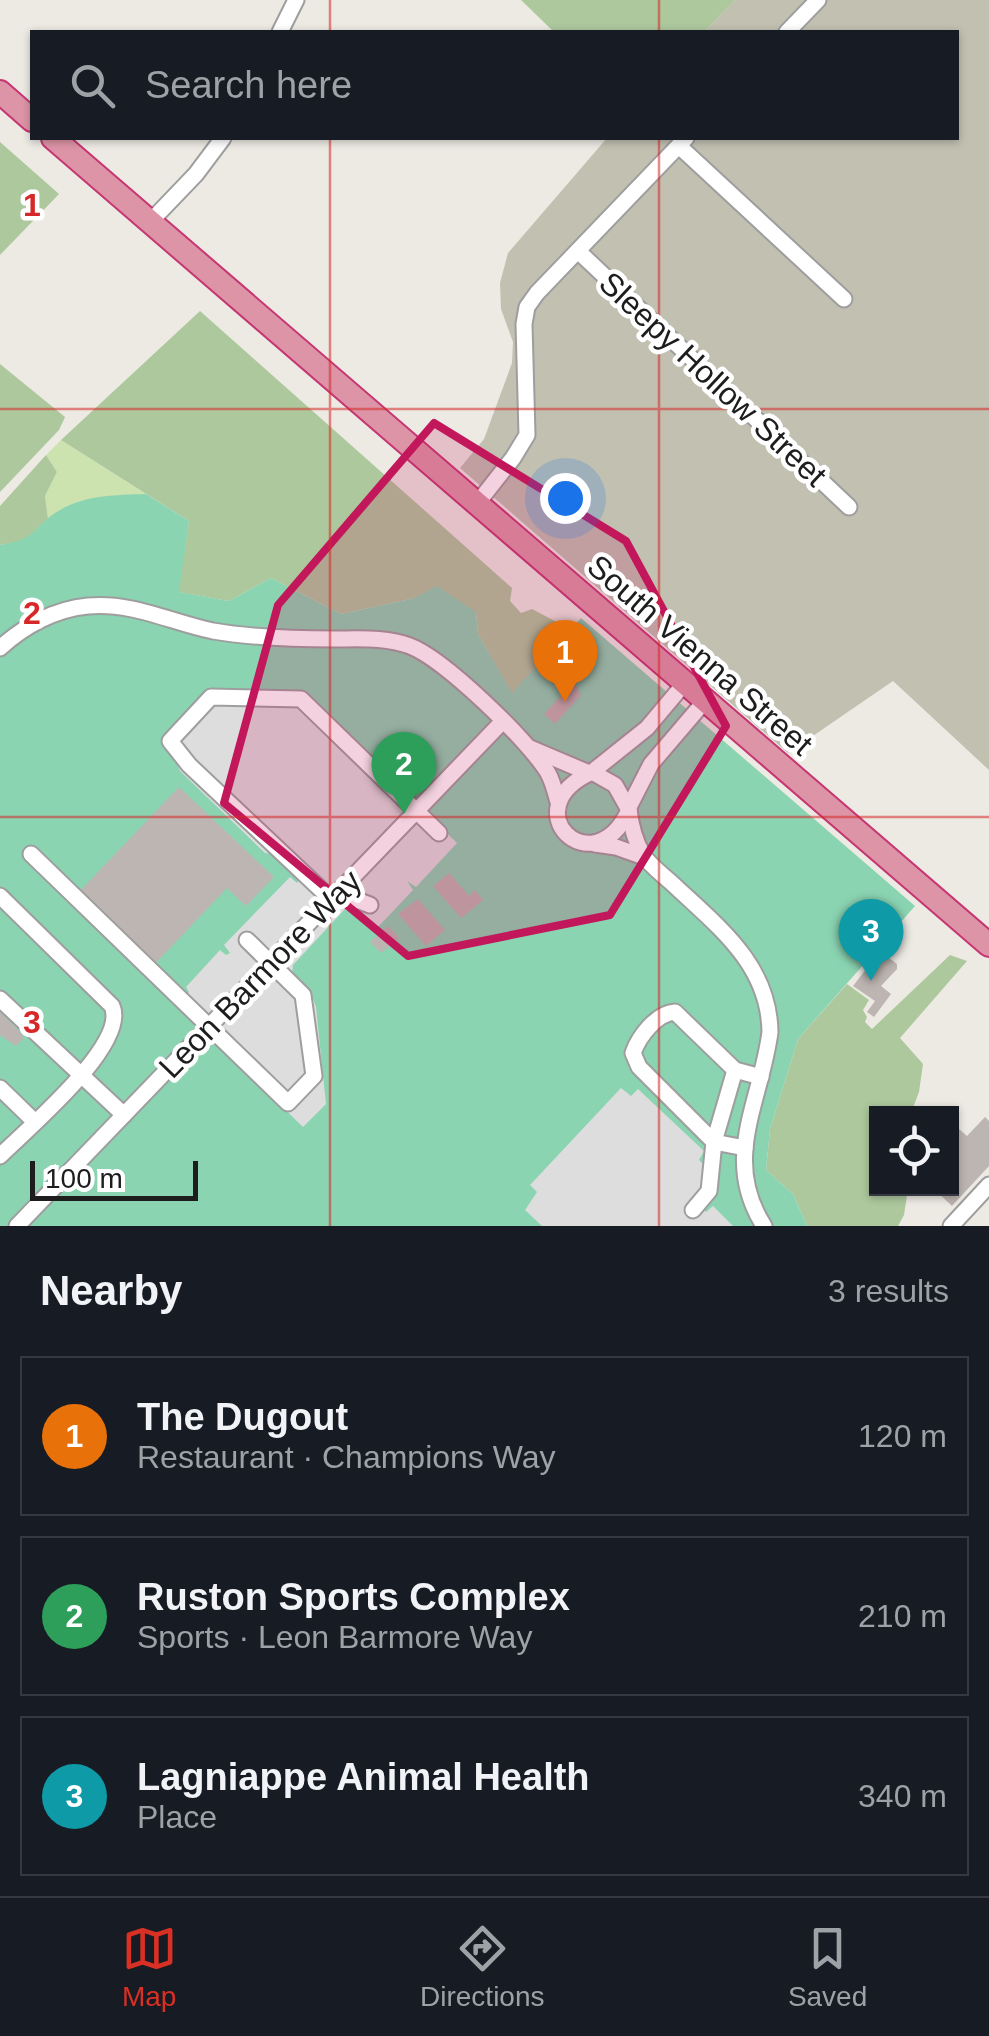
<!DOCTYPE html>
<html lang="en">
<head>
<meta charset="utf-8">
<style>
  body { margin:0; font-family:Helvetica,sans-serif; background:#242831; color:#f1f3f6 }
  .controls { position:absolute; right:30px; bottom:30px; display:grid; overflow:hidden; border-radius:0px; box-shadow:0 2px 8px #0004 }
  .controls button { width:90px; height:90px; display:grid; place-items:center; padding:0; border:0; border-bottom:2px solid #363941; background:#171b24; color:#f1f3f6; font:50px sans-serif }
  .scale { position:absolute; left:30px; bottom:25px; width:168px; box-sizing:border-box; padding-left:10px; border:5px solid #1d1d1d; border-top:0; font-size:28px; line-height:35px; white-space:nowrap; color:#1d1d1d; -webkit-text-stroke:8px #fff; paint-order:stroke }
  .you { position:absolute; left:565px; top:498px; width:35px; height:35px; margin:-25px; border:8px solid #fff; border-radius:50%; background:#1a73e8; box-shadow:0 0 0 15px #1a73e833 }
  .badge { display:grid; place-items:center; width:65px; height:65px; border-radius:50%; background:#d93025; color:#fff; font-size:32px; font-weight:700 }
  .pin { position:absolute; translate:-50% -82px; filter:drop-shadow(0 2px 5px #0008) }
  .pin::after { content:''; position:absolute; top:52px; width:35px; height:30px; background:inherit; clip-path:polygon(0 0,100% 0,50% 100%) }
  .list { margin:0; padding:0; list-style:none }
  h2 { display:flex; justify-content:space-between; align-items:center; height:130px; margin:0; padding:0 40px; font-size:42px }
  h2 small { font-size:32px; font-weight:400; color:#9ea1a6 }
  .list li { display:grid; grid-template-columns:65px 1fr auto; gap:30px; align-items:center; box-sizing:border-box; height:160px; margin:0 20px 20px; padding:0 20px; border:2px solid #363941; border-radius:0px }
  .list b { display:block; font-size:38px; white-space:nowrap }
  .list p { margin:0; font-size:32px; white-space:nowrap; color:#9ea1a6 }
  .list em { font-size:32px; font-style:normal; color:#9ea1a6 }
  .icon { flex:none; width:55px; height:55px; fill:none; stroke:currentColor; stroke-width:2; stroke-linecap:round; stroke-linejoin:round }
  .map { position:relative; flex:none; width:989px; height:1226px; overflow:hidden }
  .search { position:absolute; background:#171b24; box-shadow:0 2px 8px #0004; left:30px; right:30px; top:30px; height:110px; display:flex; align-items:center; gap:25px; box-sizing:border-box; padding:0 35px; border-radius:0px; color:#9ea1a6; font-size:38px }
  .sheet { height:670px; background:#171b24 }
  nav { display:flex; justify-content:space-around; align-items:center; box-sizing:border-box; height:140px; border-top:2px solid #363941; background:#171b24; font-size:28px; color:#9ea1a6 }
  nav a { display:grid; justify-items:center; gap:5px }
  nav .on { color:#d93025 }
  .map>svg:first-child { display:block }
  .construction { fill:#c1c0b1 }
  .grass { fill:#cce2af }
  .forest { fill:#adc89d }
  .pitch { fill:#8ad4b2 }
  .parking { fill:#ddd }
  .building { fill:#bdb5b1 }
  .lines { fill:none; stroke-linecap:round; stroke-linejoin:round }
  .minor-casing { stroke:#9e9e9e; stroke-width:19 }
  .highway-casing { stroke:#c63673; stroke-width:26 }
  .minor { stroke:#fff; stroke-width:15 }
  .highway { stroke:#dd94a7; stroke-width:22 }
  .marked { fill:#c2185b; fill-opacity:0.2; stroke:#c2185b; stroke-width:8; stroke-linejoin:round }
  .grid { fill:none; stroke:#d62828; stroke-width:2.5; stroke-opacity:0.55 }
  .labels { text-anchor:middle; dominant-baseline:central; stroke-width:9; stroke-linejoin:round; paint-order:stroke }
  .street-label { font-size:32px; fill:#1d1d1d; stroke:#fff }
  .grid-label { font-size:32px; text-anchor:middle; font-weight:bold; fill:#d62828; stroke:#fff; stroke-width:9; stroke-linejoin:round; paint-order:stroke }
</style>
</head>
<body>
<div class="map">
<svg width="989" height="1226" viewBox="0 0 989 1226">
  <rect width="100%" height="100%" fill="#edeae4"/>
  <path class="construction" d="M735 0H989V770L893 681 788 753 460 468 484 439 512 363 513 342 501 309 500 283 508 253 607 138H956V32H704Z"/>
  <path class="grass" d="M61 440 146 494 80 501 48 519 45 496 57 472 46 455Z"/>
  <g class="forest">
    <path d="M521 0H735L704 32H554Z"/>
    <path d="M0 142 59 194 0 255Z"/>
    <path d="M200 311 512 588 510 601 521 613 532 609 570 629 512 694 478 634 476 612 415 598 341 614 271 578 229 601 178 592 189 521 61 440Z"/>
    <path d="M0 364 65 417 59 430 0 492Z"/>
    <path d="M46 455 57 472 45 496 48 519 24 541 0 545V506Z"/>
    <path d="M950 955 967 961 900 1038 923 1064 919 1092 911 1113 876 1114V1188L908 1189 904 1215 898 1226H807L793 1194 766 1170 770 1129 798 1039 847 984 869 1000 863 1010 867 1017 865 1022 872 1029Z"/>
  </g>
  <path class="pitch" d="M146 494 189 521 179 592 229 601 271 578 341 614 415 598 437 586 476 612 478 634 512 693 581 618 915 906 798 1039 770 1129 766 1170 793 1194 807 1226H0V545C41 538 31 527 60 510 86 495 116 495 146 494Z"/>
  <g class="parking">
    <path d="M210 692 302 694 457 843 416 887 407 881 413 890 378 927 359 909H345L293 965 292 976 312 996 316 1007 326 1104 303 1127 178 1005 189 992 186 987 220 950 226 955 230 953 224 945 290 877 297 883 300 878 273 854 265 853 180 771 176 761 166 750 162 742Z"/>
    <path d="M621 1088 631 1096 638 1089 704 1151 699 1160 719 1180 716 1192 703 1209 706 1212 713 1206 733 1226H542L525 1210 537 1192 530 1185Z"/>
  </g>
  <g class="building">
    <path d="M574 682 581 695 555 724 544 714Z"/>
    <path d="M179 787 274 877 246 906 227 888 152 967 77 894Z"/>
    <path d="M449 873 469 896 475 890 483 900 461 918 433 886Z"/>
    <path d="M418 899 445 930 426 946 398 914Z"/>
    <path d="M388 926 399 938 381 953 370 942Z"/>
    <path d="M880 951 897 964V969L881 986 891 994 874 1017 867 1012 875 1001 853 986Z"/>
    <path d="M0 1012 22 1034 23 1039 16 1046 0 1035Z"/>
    <path d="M985 1117 989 1121V1166L952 1206 933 1188H952V1138L959 1129 967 1136Z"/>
  </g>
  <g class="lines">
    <g class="minor-casing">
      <g id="minor">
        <path d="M280 32 296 0"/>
        <path d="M787 32 818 0"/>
        <path d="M679 146 844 299"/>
        <path d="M150 222 196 174 223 138"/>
        <path d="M578 251 849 507"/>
        <path d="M476 505 513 458 527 435 524 324 527 307 537 293 686 138"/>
        <path d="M0 648C24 626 55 609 88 606 133 602 170 622 213 631 253 638 294 639 335 639 360 639 386 637 410 646 444 659 529 741 548 773 553 782 555 792 558 802"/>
        <path d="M530 748 589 773"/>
        <path d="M592 772 615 785 629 810C593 888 511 809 592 772Z"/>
        <path d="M592 772 647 728 684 684"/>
        <path d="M629 807 651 764 704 702"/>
        <path d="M629 810C631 826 635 841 643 855 651 867 666 877 676 887 721 929 769 966 770 1032 761 1102 721 1159 764 1226"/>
        <path d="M595 844 616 847 644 857"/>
        <path d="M31 854 288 1103 314 1076 303 995 247 940"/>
        <path d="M338 893 370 905"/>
        <path d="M0 896 112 1006C129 1044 27 1129 0 1156"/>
        <path d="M332 900 189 765 170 741 211 697 301 699 439 833"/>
        <path d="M0 999 124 1115"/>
        <path d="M0 1088 34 1121"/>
        <path d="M745 1148 714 1142 639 1067 633 1053C639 1036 657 1013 675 1012L735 1070 761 1077"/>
        <path d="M693 1210 709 1191 714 1142 735 1070"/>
        <path d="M17 1226 502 722"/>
        <path d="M951 1226 989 1185"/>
      </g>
    </g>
    <g class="highway-casing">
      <g id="highway">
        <path d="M0 92 32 120"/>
        <path d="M53 138 989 945"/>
      </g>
    </g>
    <use href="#minor" class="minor"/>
    <use href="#highway" class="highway"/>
  </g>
  <path class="marked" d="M434 423 626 541 726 726 610 915 408 956 224 803 278 605Z"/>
  <path class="grid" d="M330 0V32M659 0V32M330 138V1226M659 138V1226M0 409H989M0 817H989"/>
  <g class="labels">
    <g class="street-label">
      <text transform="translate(713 379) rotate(43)">Sleepy Hollow Street</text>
      <text transform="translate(700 655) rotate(41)">South Vienna Street</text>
      <text transform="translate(260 974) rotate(-46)">Leon Barmore Way</text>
    </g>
  </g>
  <g class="grid-label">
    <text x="32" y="216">1</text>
    <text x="32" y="624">2</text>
    <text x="32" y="1033">3</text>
  </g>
</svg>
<div class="controls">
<button><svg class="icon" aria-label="locate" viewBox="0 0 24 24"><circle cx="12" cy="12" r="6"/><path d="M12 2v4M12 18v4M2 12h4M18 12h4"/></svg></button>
</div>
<div class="scale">100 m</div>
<div class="you"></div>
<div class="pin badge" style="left:565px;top:702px;background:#e8710a">1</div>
<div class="pin badge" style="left:404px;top:814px;background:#2e9e5b">2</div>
<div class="pin badge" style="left:871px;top:981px;background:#0f9aa8">3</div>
<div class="search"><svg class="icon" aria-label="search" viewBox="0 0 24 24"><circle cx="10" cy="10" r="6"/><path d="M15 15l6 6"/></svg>Search here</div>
</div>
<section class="sheet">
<h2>Nearby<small>3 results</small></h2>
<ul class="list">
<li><span class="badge" style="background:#e8710a">1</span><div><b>The Dugout</b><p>Restaurant · Champions Way</p></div><em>120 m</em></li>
<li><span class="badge" style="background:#2e9e5b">2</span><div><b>Ruston Sports Complex</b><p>Sports · Leon Barmore Way</p></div><em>210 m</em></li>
<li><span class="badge" style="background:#0f9aa8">3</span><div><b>Lagniappe Animal Health</b><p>Place</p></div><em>340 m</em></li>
</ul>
</section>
<nav>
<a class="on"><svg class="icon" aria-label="map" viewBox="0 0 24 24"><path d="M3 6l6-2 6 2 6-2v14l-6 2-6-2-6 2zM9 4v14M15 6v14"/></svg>Map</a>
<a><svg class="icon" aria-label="directions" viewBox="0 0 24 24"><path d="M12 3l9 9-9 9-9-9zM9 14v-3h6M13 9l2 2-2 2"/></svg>Directions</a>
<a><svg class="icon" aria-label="saved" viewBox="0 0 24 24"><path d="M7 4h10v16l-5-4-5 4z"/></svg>Saved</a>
</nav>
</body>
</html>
